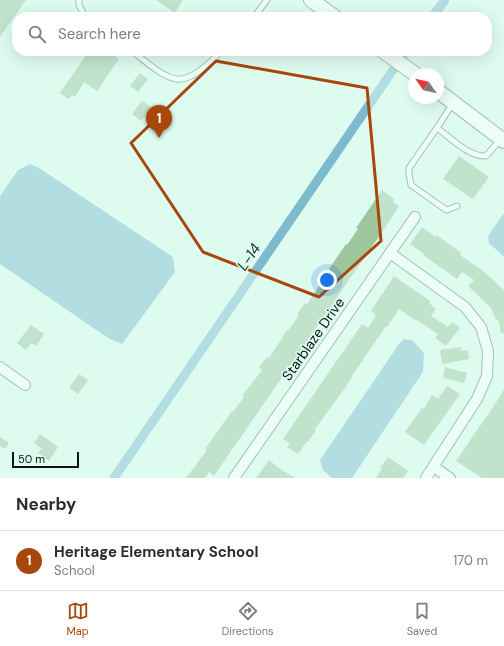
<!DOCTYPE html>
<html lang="en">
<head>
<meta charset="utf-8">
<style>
  body { margin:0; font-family:"DM Sans",sans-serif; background:#f7f7f7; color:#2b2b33 }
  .compass { position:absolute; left:408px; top:68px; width:36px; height:36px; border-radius:50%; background:#fff; box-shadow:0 4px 16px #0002; rotate:304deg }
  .scale { position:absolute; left:12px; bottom:10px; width:67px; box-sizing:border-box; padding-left:4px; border:2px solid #0b1511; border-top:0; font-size:11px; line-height:14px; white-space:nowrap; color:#0b1511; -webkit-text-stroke:3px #defbf0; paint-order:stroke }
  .you { position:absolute; left:327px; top:280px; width:14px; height:14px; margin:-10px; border:3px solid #fff; border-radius:50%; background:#1a73e8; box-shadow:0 0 0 6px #1a73e833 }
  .badge { display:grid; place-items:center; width:26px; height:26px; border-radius:50%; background:#a8460b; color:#fff; font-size:13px; font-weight:700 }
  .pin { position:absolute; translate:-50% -33px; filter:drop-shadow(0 1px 2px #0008) }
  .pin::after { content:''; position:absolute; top:21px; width:14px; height:12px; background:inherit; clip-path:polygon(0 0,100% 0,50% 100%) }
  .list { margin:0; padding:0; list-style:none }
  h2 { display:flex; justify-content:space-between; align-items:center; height:52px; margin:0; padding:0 16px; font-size:17px }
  h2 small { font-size:13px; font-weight:400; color:#7c7c81 }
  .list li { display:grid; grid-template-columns:26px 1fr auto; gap:12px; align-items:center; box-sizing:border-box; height:60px; padding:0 16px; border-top:1px solid #e1e1e2 }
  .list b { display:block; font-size:15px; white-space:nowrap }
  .list p { margin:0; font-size:13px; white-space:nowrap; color:#7c7c81 }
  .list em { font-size:13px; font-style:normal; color:#7c7c81 }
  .icon { flex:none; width:22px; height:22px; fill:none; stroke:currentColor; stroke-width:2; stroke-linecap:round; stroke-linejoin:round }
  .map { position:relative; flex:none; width:504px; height:478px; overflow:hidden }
  .search { position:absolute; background:#fff; box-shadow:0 4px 16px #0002; left:12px; right:12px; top:12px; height:44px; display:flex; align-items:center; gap:10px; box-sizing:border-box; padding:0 14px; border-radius:16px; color:#7c7c81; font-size:15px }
  .sheet { height:112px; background:#fff }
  nav { display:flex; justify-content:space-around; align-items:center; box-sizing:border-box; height:56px; border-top:1px solid #e1e1e2; background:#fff; font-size:11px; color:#7c7c81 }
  nav a { display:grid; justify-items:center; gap:2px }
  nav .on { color:#a8460b }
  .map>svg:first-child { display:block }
  .water { fill:#7ebace }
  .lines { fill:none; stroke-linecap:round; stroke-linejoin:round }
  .canal { stroke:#7ebace; stroke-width:9 }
  .building { fill:#9ec59e }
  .lane-casing { stroke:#617a70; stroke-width:7 }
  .street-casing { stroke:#617a70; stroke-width:12 }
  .secondary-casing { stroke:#617a70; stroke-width:16 }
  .lane { stroke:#fff; stroke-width:5 }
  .street { stroke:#fff; stroke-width:10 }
  .secondary { stroke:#fff; stroke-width:14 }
  .marked { fill:none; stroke:#a8460b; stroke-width:3; stroke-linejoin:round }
  .labels { text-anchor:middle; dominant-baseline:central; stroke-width:3; stroke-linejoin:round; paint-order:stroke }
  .street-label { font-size:14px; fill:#0b1511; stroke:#defbf0 }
  .water-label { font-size:15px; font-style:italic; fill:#123039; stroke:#defbf0 }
</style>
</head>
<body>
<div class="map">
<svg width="504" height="478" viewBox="0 0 504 478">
  <rect width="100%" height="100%" fill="#defbf0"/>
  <g class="water">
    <path d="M30 164 39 168 173 257 175 272 122 344 108 338 0 264V196L18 170Z"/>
    <path d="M504 213V257L489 243 488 236Z"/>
    <path d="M404 339 412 340 424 353 423 372 352 478H332L323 470 320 460 399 344Z"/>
  </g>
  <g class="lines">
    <g class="canal">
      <path d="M432 17 445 0"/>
      <path d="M114 478 406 51"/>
    </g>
  </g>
  <g class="building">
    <path d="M0 0H26L0 37Z"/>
    <path d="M156 0H183L175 13Z"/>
    <path d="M89 51H107L119 59 97 91 84 82 75 97 72 95 69 99 60 93Z"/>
    <path d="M140 73 148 79 138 92 130 86Z"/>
    <path d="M142 101 151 107 141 121 132 114Z"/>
    <path d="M459 156 489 177 473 199 443 179Z"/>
    <path d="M382 190 394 199 393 202 399 206 391 219 214 476 209 472 205 478H186L207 450 205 449 224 422 232 411 233 412 244 397 242 396 262 370 259 367 267 357 269 358 287 330 288 331 299 315H297L305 303 307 304 330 270 329 269 346 244 347 245 358 229 356 228Z"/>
    <path d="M422 227 436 237 437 235 461 253 460 255 482 270 504 290V333H501L498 319 496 320 491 308 468 286 474 280 462 272 457 279 423 255 424 254 410 244Z"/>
    <path d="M394 276 430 301 429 303 436 309 431 316 448 327 452 322 460 328 446 346 435 338 438 334 417 320 416 321 399 309 387 327 386 326 352 376H353L345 388 315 429 316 430 308 442 307 441 298 454 287 447 290 444 283 439 362 324 368 328 376 315 371 311Z"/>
    <path d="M31 325 44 334 36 346 31 343 26 350 17 343Z"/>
    <path d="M461 347V351L468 350 469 359 442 364 440 350Z"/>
    <path d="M445 367 467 373 464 383 443 378Z"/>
    <path d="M79 374 88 380 78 394 69 388Z"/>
    <path d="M447 386 460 394 424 445 405 432 422 408 424 409 432 395 438 399Z"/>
    <path d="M504 389V478H482L456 461 495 404Z"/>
    <path d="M40 434 58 447 49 461 38 453 42 449 34 443Z"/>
    <path d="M0 437 9 443 5 449 0 446Z"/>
    <path d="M388 457 408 471 403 478H376L382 469 380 468Z"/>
    <path d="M269 460 279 468 295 478H256Z"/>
  </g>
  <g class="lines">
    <g class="lane-casing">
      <g id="lane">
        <path d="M79 0V5L85 17"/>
        <path d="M254 17 267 0"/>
        <path d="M132 51C143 59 163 78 177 79 192 81 212 61 221 51"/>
        <path d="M453 103 437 128 409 168V174L411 185 442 207 447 210 457 206"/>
        <path d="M437 128C451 138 469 157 486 156L500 140"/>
      </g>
    </g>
    <g class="street-casing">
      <g id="street">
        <path d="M390 253 465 307 481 327 488 351 487 376 477 399 426 478"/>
        <path d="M0 367 25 385"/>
        <path d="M434 467 450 478"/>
        <path d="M234 478 415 217"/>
      </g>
    </g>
    <g class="secondary-casing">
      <g id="secondary">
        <path d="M311 0 335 17"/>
        <path d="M383 51 415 74"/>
        <path d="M438 91 504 141"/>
      </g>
    </g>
    <use href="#lane" class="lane"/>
    <use href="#street" class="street"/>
    <use href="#secondary" class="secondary"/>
  </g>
  <path d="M0 0H504V478H0ZM216 61 367 88 381 241 319 297 203 252 131 143Z" fill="#defbf0" fill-opacity=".55" fill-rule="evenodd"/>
  <path class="marked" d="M216 61 367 88 381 241 319 297 203 252 131 143Z"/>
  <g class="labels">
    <g class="street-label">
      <text transform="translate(313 339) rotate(-55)">Starblaze Drive</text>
    </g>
    <g class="water-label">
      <text transform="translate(249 257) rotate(-56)">L-14</text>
    </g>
  </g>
</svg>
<svg class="compass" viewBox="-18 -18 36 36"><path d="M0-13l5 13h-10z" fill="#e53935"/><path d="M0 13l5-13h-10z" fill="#7c7c81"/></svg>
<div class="scale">50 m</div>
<div class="you"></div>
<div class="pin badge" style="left:159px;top:138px">1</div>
<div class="search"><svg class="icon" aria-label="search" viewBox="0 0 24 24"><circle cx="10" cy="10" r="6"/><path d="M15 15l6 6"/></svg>Search here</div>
</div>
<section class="sheet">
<h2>Nearby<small></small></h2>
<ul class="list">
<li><span class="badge">1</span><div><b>Heritage Elementary School</b><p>School</p></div><em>170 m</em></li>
</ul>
</section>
<nav>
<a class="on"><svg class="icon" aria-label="map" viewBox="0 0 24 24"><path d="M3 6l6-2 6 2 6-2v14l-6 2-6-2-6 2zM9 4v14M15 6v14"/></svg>Map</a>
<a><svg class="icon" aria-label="directions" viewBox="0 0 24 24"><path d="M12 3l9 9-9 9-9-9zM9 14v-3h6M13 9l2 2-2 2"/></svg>Directions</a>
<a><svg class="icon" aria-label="saved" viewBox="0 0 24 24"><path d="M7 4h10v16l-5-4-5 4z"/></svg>Saved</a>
</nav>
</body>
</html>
